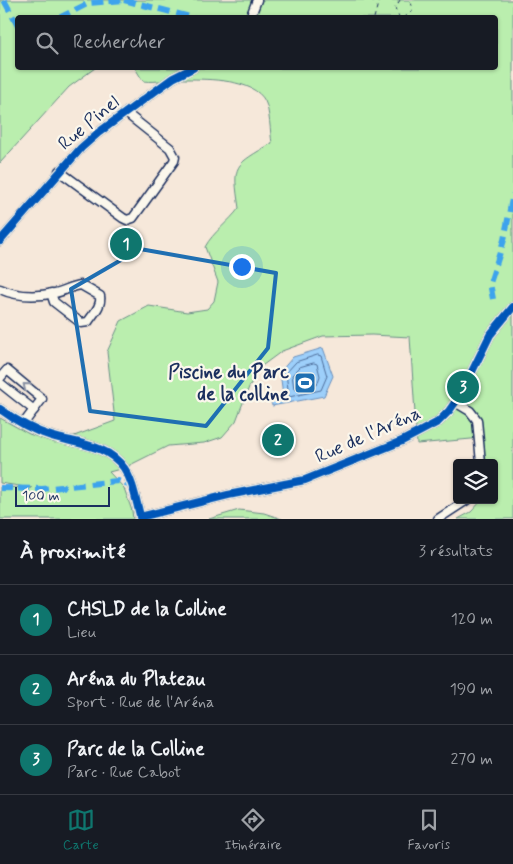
<!DOCTYPE html>
<html lang="fr">
<head>
<meta charset="utf-8">
<style>
  body { margin:0; font-family:Mynerve,sans-serif; background:#242831; color:#f1f3f6 }
  .controls { position:absolute; right:15px; bottom:15px; display:grid; overflow:hidden; border-radius:5px; box-shadow:0 1px 4px #0004 }
  .controls button { width:45px; height:45px; display:grid; place-items:center; padding:0; border:0; border-bottom:1px solid #363941; background:#171b24; color:#f1f3f6; font:25px sans-serif }
  .scale { position:absolute; left:15px; bottom:12px; width:95px; box-sizing:border-box; padding-left:5px; border:2px solid #1b2f5e; border-top:0; font-size:14px; line-height:18px; white-space:nowrap; color:#1b2f5e; -webkit-text-stroke:4px #fbf7ec; paint-order:stroke }
  .you { position:absolute; left:241px; top:266px; width:18px; height:18px; margin:-12px; border:4px solid #fff; border-radius:50%; background:#1a73e8; box-shadow:0 0 0 8px #1a73e833 }
  .badge { display:grid; place-items:center; width:32px; height:32px; border-radius:50%; background:#0f766e; color:#fff; font-size:16px; font-weight:700 }
  .pin { position:absolute; translate:-50% -50%; border:2px solid #fff; box-shadow:0 1px 5px #0006 }
  .list { margin:0; padding:0; list-style:none }
  h2 { display:flex; justify-content:space-between; align-items:center; height:65px; margin:0; padding:0 20px; font-size:21px }
  h2 small { font-size:16px; font-weight:400; color:#9ea1a6 }
  .list li { display:grid; grid-template-columns:32px 1fr auto; gap:15px; align-items:center; box-sizing:border-box; height:70px; padding:0 20px; border-top:1px solid #363941 }
  .list b { display:block; font-size:19px; white-space:nowrap }
  .list p { margin:0; font-size:16px; white-space:nowrap; color:#9ea1a6 }
  .list em { font-size:16px; font-style:normal; color:#9ea1a6 }
  .icon { flex:none; width:28px; height:28px; fill:none; stroke:currentColor; stroke-width:2; stroke-linecap:round; stroke-linejoin:round }
  .map { position:relative; flex:none; width:513px; height:519px; overflow:hidden }
  .search { position:absolute; background:#171b24; box-shadow:0 1px 4px #0004; left:15px; right:15px; top:15px; height:55px; display:flex; align-items:center; gap:12px; box-sizing:border-box; padding:0 18px; border-radius:5px; color:#9ea1a6; font-size:19px }
  .sheet { height:275px; background:#171b24 }
  nav { display:flex; justify-content:space-around; align-items:center; box-sizing:border-box; height:70px; border-top:1px solid #363941; background:#171b24; font-size:14px; color:#9ea1a6 }
  nav a { display:grid; justify-items:center; gap:2px }
  nav .on { color:#0f766e }
  .map>svg:first-child { display:block }
  .green { fill:#baeeae; stroke:#6a8e86 }
  .water { fill:#9dcffa; stroke:#698fbc }
  .lines { fill:none; stroke-linecap:round; stroke-linejoin:round }
  .shore { stroke:#4f6f9c; stroke-width:1 }
  .minor-casing { stroke:#1b2f5e; stroke-width:11 }
  .path { stroke:#1b2f5e; stroke-width:1; stroke-dasharray:4 4; stroke-linecap:butt }
  .minor { stroke:#fbf7ec; stroke-width:8 }
  .quiet { stroke:#3da3ed; stroke-width:6; stroke-dasharray:12 6; stroke-linecap:butt }
  .cycleway-casing { stroke:#fbf7ec; stroke-width:11 }
  .cycleway { stroke:#0057b8; stroke-width:8 }
  .oneway { stroke:#8b93a5 }
  .marked { fill:none; stroke:#1f6fb2; stroke-width:4; stroke-linejoin:round }
  .labels { text-anchor:middle; dominant-baseline:central; stroke-width:4.5; stroke-linejoin:round; paint-order:stroke }
  .street-label { font-size:19px; fill:#1b2f5e; stroke:#fbf7ec }
  .poi-label { font-size:19px; font-weight:bold; fill:#1b2f5e; stroke:#fbf7ec; text-anchor:end }
</style>
</head>
<body>
<div class="map">
<svg width="513" height="519" viewBox="0 0 513 519">
  <rect width="100%" height="100%" fill="#f6e8da"/>
  <filter id="ink" filterUnits="userSpaceOnUse"><feTurbulence type="fractalNoise" baseFrequency=".02" numOctaves="2"/><feDisplacementMap in="SourceGraphic" scale="10" xChannelSelector="R" yChannelSelector="G"/><feConvolveMatrix kernelMatrix="1 2 1 2 8 2 1 2 1" color-interpolation-filters="sRGB"/></filter>
  <g filter="url(#ink)">
    <g class="green">
      <path d="M0 0H513V519H458L471 512 482 500H494V463H484L482 438 417 444 410 337 372 335 323 336 282 351 259 368 249 387 236 421 222 437 204 443 168 446 124 468 109 472 124 488 132 511 133 519H0V487L32 488 0 483V418L29 434 55 443 115 421 107 352 121 321 149 306 187 312 207 309 214 301 218 282 205 247C213 232 229 222 239 208 232 163 234 166 272 143 270 132 270 111 265 101 254 79 208 79 186 79 171 78 158 83 143 81L135 68H496V18H18V68H95L69 87 0 163Z"/>
      <path d="M239 510 264 513 282 519H209Z"/>
    </g>
    <path class="water" d="M323 348 333 376 324 396 272 406 271 399 283 395 280 372 293 357Z"/>
    <g class="lines">
      <g class="shore">
        <path d="M318 355 321 356 327 376 321 390 289 397 286 373 296 362Z"/>
        <path d="M314 363 317 364 320 376 317 385 294 389 292 375 300 367Z"/>
      </g>
      <g class="minor-casing">
        <g id="minor">
          <path d="M250 18 257 0"/>
          <path d="M59 171 123 218 127 220 133 218 174 161 175 157 170 148 126 113"/>
          <path d="M0 241 81 148 98 133 173 78 193 68"/>
          <path d="M0 289C18 297 36 297 55 293 64 291 72 286 81 285L100 296C102 306 93 314 88 322L81 323 54 302 51 293"/>
          <path d="M0 378 7 370 42 399 24 423"/>
          <path d="M0 383 34 410"/>
          <path d="M455 402 470 411 477 420 481 463"/>
          <path d="M0 409C15 420 34 431 51 436 77 444 107 444 124 468 134 483 136 502 141 519"/>
          <path d="M140 517 228 495 305 480 402 441 438 422 449 411 461 394 490 335 513 307"/>
          <path d="M438 519 467 500"/>
        </g>
      </g>
      <g class="path">
        <path d="M370 0 378 2"/>
        <path d="M400 0 395 8 399 17 402 18"/>
        <path d="M258 14 270 18"/>
        <path d="M374 18 379 0"/>
        <path d="M404 18 412 11V5L408 0"/>
      </g>
      <use href="#minor" class="minor"/>
      <g class="quiet">
        <path d="M4 0 18 26"/>
        <path d="M124 0 194 18"/>
        <path d="M59 18 89 3 123 0"/>
        <path d="M493 299 490 283 504 240 513 194"/>
        <path d="M0 488 42 489 118 481 133 487"/>
      </g>
      <g class="cycleway-casing">
        <g id="cycleway">
          <path d="M0 241 81 148 98 133 173 78 193 68"/>
          <path d="M0 409C15 420 34 431 51 436 77 444 107 444 124 468 134 483 136 502 141 519"/>
          <path d="M140 517 228 495 305 480 402 441 438 422 449 411 461 394 490 335 513 307"/>
        </g>
      </g>
      <use href="#cycleway" class="cycleway"/>
    </g>
    <defs><path id="oneway-chevron" d="M-2-3.5L2.5 0L-2 3.5" fill="none" stroke-width="1.6" stroke-linecap="round" stroke-linejoin="round" transform="scale(1.25)"/></defs>
    <use class="oneway" href="#oneway-chevron" transform="translate(26 386) rotate(-141)"/>
  </g>
  <path class="marked" d="M140 249 276 273 268 348 206 426 90 411 71 289Z"/>
  <defs>
    <g id="stadium-square" transform="scale(1.125)"><rect x="-9" y="-9" width="18" height="18" rx="4" fill="#1f6fb2" stroke="#fbf7ec"/><path d="M0-5a6.5 5 0 1 0 0 10a6.5 5 0 1 0 0-10ZM-3.5-1.8h7v3.6h-7Z" fill="#fff"/></g>
  </defs>
  <g fill-rule="evenodd">
    <use href="#stadium-square" x="305" y="383"/>
  </g>
  <g class="labels">
    <g class="street-label">
      <text transform="translate(89 123) rotate(-40)">Rue Pinel</text>
      <text transform="translate(368 435) rotate(-24)">Rue de l'Aréna</text>
    </g>
    <g class="poi-label">
      <text x="289" y="372">Piscine du Parc<tspan x="289" dy="22">de la colline</tspan></text>
    </g>
  </g>
</svg>
<div class="controls">
<button><svg class="icon" aria-label="layers" viewBox="0 0 24 24"><path d="M12 4l9 5-9 5-9-5zM3 14l9 5 9-5"/></svg></button>
</div>
<div class="scale">100 m</div>
<div class="you"></div>
<div class="pin badge" style="left:126px;top:244px">1</div>
<div class="pin badge" style="left:278px;top:440px">2</div>
<div class="pin badge" style="left:463px;top:387px">3</div>
<div class="search"><svg class="icon" aria-label="search" viewBox="0 0 24 24"><circle cx="10" cy="10" r="6"/><path d="M15 15l6 6"/></svg>Rechercher</div>
</div>
<section class="sheet">
<h2>À proximité<small>3 résultats</small></h2>
<ul class="list">
<li><span class="badge">1</span><div><b>CHSLD de la Colline</b><p>Lieu</p></div><em>120 m</em></li>
<li><span class="badge">2</span><div><b>Aréna du Plateau</b><p>Sport · Rue de l'Aréna</p></div><em>190 m</em></li>
<li><span class="badge">3</span><div><b>Parc de la Colline</b><p>Parc · Rue Cabot</p></div><em>270 m</em></li>
</ul>
</section>
<nav>
<a class="on"><svg class="icon" aria-label="map" viewBox="0 0 24 24"><path d="M3 6l6-2 6 2 6-2v14l-6 2-6-2-6 2zM9 4v14M15 6v14"/></svg>Carte</a>
<a><svg class="icon" aria-label="directions" viewBox="0 0 24 24"><path d="M12 3l9 9-9 9-9-9zM9 14v-3h6M13 9l2 2-2 2"/></svg>Itinéraire</a>
<a><svg class="icon" aria-label="saved" viewBox="0 0 24 24"><path d="M7 4h10v16l-5-4-5 4z"/></svg>Favoris</a>
</nav>
</body>
</html>
